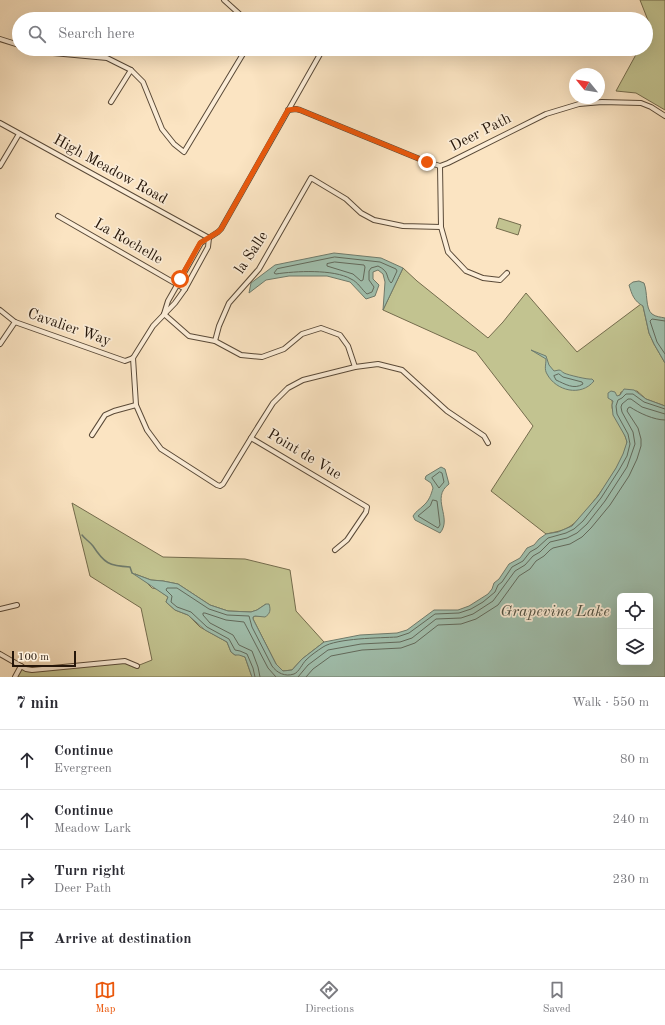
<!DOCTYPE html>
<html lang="en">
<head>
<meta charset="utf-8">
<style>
  body { margin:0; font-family:"Old Standard TT",serif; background:#f2f2f3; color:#2b2b33 }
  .controls { position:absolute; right:12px; bottom:12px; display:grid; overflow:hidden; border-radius:6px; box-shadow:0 4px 16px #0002 }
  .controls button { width:36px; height:36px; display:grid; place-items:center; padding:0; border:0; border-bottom:1px solid #e1e1e2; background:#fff; color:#2b2b33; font:20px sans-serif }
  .compass { position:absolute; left:569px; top:68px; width:36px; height:36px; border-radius:50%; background:#fff; box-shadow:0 4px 16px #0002; rotate:300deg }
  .scale { position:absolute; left:12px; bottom:10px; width:64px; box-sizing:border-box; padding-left:4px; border:2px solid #25160a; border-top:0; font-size:11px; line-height:14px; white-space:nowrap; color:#25160a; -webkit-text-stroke:3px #fcedd7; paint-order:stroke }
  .stop { position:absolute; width:12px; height:12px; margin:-9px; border:3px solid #ea580c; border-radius:50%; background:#fff }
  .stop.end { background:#ea580c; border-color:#fff; box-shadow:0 1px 4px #0008 }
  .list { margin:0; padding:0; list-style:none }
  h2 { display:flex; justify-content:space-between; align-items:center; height:52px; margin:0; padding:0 16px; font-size:17px }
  h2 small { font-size:13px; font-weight:400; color:#7c7c81 }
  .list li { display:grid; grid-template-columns:26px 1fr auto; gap:12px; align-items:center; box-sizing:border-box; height:60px; padding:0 16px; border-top:1px solid #e1e1e2 }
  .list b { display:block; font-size:15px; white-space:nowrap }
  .list p { margin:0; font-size:13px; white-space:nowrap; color:#7c7c81 }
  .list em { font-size:13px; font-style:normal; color:#7c7c81 }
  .icon { flex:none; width:22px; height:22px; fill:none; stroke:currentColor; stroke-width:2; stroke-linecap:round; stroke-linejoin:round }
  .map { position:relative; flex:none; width:665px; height:677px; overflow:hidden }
  .search { position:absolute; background:#fff; box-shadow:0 4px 16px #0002; left:12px; right:12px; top:12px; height:44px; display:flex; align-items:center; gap:10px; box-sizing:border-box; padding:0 14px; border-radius:22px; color:#7c7c81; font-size:15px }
  .sheet { height:292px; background:#fff }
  nav { display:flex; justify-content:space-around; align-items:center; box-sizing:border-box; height:56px; border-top:1px solid #e1e1e2; background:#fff; font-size:11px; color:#7c7c81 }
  nav a { display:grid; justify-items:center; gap:2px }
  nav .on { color:#ea580c }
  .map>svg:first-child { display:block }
  .green { fill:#c2c390; stroke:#746c4d }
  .water { fill:#a0bfad; stroke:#6f7b6c; fill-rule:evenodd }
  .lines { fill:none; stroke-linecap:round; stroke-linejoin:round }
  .shore { stroke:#626a5c; stroke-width:1 }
  .stream { stroke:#6f7b6c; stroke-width:1.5 }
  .minor-casing { stroke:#5a4a38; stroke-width:6 }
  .minor { stroke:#fcedd7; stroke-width:4 }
  .route { stroke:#ea580c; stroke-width:5 }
  .labels { text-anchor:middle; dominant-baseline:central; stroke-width:3.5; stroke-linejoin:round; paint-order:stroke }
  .street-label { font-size:15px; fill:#25160a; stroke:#fcedd7 }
  .water-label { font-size:16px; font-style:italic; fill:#505143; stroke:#fcedd7 }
</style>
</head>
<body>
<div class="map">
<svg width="665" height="677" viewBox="0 0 665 677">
  <rect width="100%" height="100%" fill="#fbe4c2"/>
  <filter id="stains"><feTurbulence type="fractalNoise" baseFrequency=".005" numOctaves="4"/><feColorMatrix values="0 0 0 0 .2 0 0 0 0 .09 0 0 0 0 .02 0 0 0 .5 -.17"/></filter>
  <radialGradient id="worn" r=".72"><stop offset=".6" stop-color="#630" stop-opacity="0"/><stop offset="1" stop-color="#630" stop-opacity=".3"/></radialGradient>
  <g class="green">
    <path d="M640 0H665V110L636 93 616 91 639 49H646V37L651 28Z"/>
    <path d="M499 218 521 225 518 235 496 228Z"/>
    <path d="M403 268 417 281 488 338 503 322 526 293 577 352 641 304 643 306 649 333 654 344 665 363V406L646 399 637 391 621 392 620 395 612 400C613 403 611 407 613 411 616 419 626 435 627 442 627 459 586 515 572 525 564 531 555 532 546 534L491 491 533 426 476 352 383 310Z"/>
    <path d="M72 503 163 557 245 559 290 570 296 611 324 642 302 659 292 670 283 671 276 664 253 619V617L255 616H261L266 604 257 610 251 612 228 611 210 605 178 584 163 581 151 580 135 574 144 580 152 588 157 589 168 597 166 602 175 610 188 615 200 627 227 642 231 652 235 655 239 654 245 657 252 677H15L21 666 26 669 125 661 137 666 152 660 141 608 90 576Z"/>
  </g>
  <g class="water">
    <path d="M334 253 381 258 403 268 383 310 385 282 383 274 378 270 373 272V279L379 285 375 296 366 299 350 282 327 276H289L266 280 249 293 251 283 275 265Z"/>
    <path d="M639 281 644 283C648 293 645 308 652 314 656 317 661 317 665 318V363L654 344 649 333 643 306C634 301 632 295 629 285L633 282Z"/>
    <path d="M531 350 546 356 549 365 554 371 559 370C561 370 562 372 564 373 568 375 589 380 592 379L594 381C581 397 556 391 547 374 544 369 546 365 546 359Z"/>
    <path d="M624 389 634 390 646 399 665 406V677H252L245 657 239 655H235L231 652 227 642 205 630 188 615 175 610 166 602 168 597 132 573 151 580 163 581 178 584 210 605 228 611 251 612 257 610 266 604H269C271 610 270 614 265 617L255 616 253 617V619L276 664 283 671 292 670 302 659 324 642 360 635 397 633 407 630 434 610H458L469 606 488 594 492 589 494 583 499 579 509 564 520 558 527 548 534 545 539 539 546 534 558 532 572 526 598 496 616 468 623 454 627 442 625 436 613 415 612 405 613 401 608 398V393L611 391 615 392 617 396 620 395ZM620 596H650V662H620Z"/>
    <path d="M441 467 445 469 449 484C430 498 453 518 440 533L415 520 413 516C416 511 419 510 423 506 429 501 431 495 433 488L431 483 425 479 426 476Z"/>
  </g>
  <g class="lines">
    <g class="shore">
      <path d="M335 257 380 262 396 269 397 271 392 282 391 283C385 276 390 272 378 266L371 268 369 271V280L374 287 372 292 367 294C362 290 358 282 351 279 334 269 295 271 276 274L274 273 277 269Z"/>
      <path d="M335 262 364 265 365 267 363 280 361 281 353 274 327 266V264Z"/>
      <path d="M665 321 652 319 650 321 657 342 665 354"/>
      <path d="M559 374 563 377 582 382 583 384C574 390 565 384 556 380L554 376Z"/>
      <path d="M440 472 442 473 444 482 439 488 432 478Z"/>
      <path d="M433 500 437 501 440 525 438 528 418 516 430 506Z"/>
      <path d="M255 677 253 668 247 654 240 651 235 650 229 639 207 627 191 612 177 607 171 602 172 596 166 590 167 588H177L209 609 227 615 249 616 252 627 272 666C277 673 285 677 294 674 299 672 302 664 306 660 311 655 317 651 323 647 337 638 380 638 397 637L409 633 435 614 459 613 471 609 483 602 495 592 498 585 502 582 512 567 523 561 530 552 537 548 548 538 566 533 574 529 583 521 601 498 619 470 627 456 630 444 628 434 617 414 616 406 618 400 622 398 626 394H633L644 402 665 409"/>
      <path d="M260 677 258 667 252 651 239 645 233 635 210 623 203 615V613H205L226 620 244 622 268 668 276 677"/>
      <path d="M298 677 308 665 328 650 361 644 400 642 412 638 436 619 461 618 473 614 493 601 515 571 525 565 533 556 540 552 550 542 567 538 577 533 587 524 605 501 627 467 635 444 633 432 622 412 621 407 622 404 628 399H631L642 407 665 414"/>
      <path d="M306 677 313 669 331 656 362 650 401 648 415 643 438 625 461 624 476 619 498 605 519 576 530 569 536 561 544 556 550 550 553 548 570 544 582 537 591 528 610 505 629 476 637 459 641 446V439L638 428 627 411 628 408 630 407C639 413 654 420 665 420"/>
    </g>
    <path class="stream" d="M82 535C85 539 90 542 93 546 104 563 109 566 130 567L132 573"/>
    <g class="minor-casing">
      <g id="minor">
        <path d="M224 0 245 19"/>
        <path d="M0 39 19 45"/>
        <path d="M36 49 53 53 107 58 131 70 143 82 162 129 174 144 184 152 246 49"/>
        <path d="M111 102 131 70"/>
        <path d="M288 110 296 109 300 110 427 162 440 166 448 163 546 114 579 104 602 102 641 103 651 107 665 116"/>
        <path d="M0 123 209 238"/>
        <path d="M0 166 19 134"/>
        <path d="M440 166 441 227 448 252 466 271 483 278 500 280 507 273"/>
        <path d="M58 216 185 289"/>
        <path d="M0 310 15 322 125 361 133 358"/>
        <path d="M164 314 168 301 201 243 218 232 221 229 323 49"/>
        <path d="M164 314 189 336 215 341 241 355 262 357 284 349 302 334 321 328 340 335 348 346 355 367"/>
        <path d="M215 341 219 326 229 303 259 269 311 178 346 199 361 213 374 220 403 226 441 227"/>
        <path d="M0 344 15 322"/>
        <path d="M133 358 136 405 147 430 161 449 217 485 220 486 223 484 251 438 367 507 366 512 347 540 335 550"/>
        <path d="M133 358 153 326 175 303 185 289 208 247 209 238"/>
        <path d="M92 435 105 415 114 411 136 405"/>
        <path d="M251 438 273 403 288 388 303 380 355 367 378 364 402 370 447 411 484 436 488 443"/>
        <path d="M0 609 17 605"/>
        <path d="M0 654 26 669 32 670 125 661 137 666"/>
        <path d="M15 677 21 666"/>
      </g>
    </g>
    <use href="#minor" class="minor"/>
  </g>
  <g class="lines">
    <path class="route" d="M180 279 200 243 218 232 221 229 288 110 296 109 300 110 427 162"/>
  </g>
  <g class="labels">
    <g class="street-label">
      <text transform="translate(481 133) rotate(-27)">Deer Path</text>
      <text transform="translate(110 170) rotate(29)">High Meadow Road</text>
      <text transform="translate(128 242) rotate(30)">La Rochelle</text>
      <text transform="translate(252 253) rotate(-56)">la Salle</text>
      <text transform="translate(69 328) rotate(19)">Cavalier Way</text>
      <text transform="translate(304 455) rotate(31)">Point de Vue</text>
    </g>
    <g class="water-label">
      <text x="555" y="612">Grapevine Lake</text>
    </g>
  </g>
  <rect width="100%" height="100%" filter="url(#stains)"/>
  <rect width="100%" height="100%" fill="url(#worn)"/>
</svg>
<div class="controls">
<button><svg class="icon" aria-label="locate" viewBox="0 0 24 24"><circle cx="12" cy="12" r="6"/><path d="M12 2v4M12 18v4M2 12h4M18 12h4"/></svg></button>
<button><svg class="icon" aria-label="layers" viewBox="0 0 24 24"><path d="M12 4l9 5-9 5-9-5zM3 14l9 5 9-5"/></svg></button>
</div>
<svg class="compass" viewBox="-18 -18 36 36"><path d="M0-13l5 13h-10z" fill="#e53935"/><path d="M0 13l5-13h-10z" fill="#7c7c81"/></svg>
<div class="scale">100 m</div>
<div class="stop" style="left:180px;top:279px"></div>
<div class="stop end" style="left:427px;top:162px"></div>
<div class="search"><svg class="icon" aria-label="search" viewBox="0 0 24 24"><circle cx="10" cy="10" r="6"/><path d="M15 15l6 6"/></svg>Search here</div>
</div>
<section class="sheet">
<h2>7 min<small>Walk · 550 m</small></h2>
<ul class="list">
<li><svg class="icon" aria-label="ahead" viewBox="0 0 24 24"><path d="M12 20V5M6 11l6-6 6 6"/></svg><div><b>Continue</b><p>Evergreen</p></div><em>80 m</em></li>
<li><svg class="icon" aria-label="ahead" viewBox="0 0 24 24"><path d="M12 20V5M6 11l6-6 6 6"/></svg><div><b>Continue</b><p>Meadow Lark</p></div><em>240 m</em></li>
<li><svg class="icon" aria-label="right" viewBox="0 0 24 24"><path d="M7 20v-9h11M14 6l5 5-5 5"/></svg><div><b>Turn right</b><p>Deer Path</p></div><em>230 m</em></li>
<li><svg class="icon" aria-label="arrive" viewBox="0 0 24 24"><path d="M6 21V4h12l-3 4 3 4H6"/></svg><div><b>Arrive at destination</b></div></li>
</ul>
</section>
<nav>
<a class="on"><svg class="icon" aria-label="map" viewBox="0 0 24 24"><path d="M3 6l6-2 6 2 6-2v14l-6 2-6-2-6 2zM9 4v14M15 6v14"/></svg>Map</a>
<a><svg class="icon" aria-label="directions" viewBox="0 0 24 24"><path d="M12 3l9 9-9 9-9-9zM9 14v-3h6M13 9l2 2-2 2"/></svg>Directions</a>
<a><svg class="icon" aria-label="saved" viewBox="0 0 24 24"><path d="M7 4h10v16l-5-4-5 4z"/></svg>Saved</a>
</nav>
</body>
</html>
